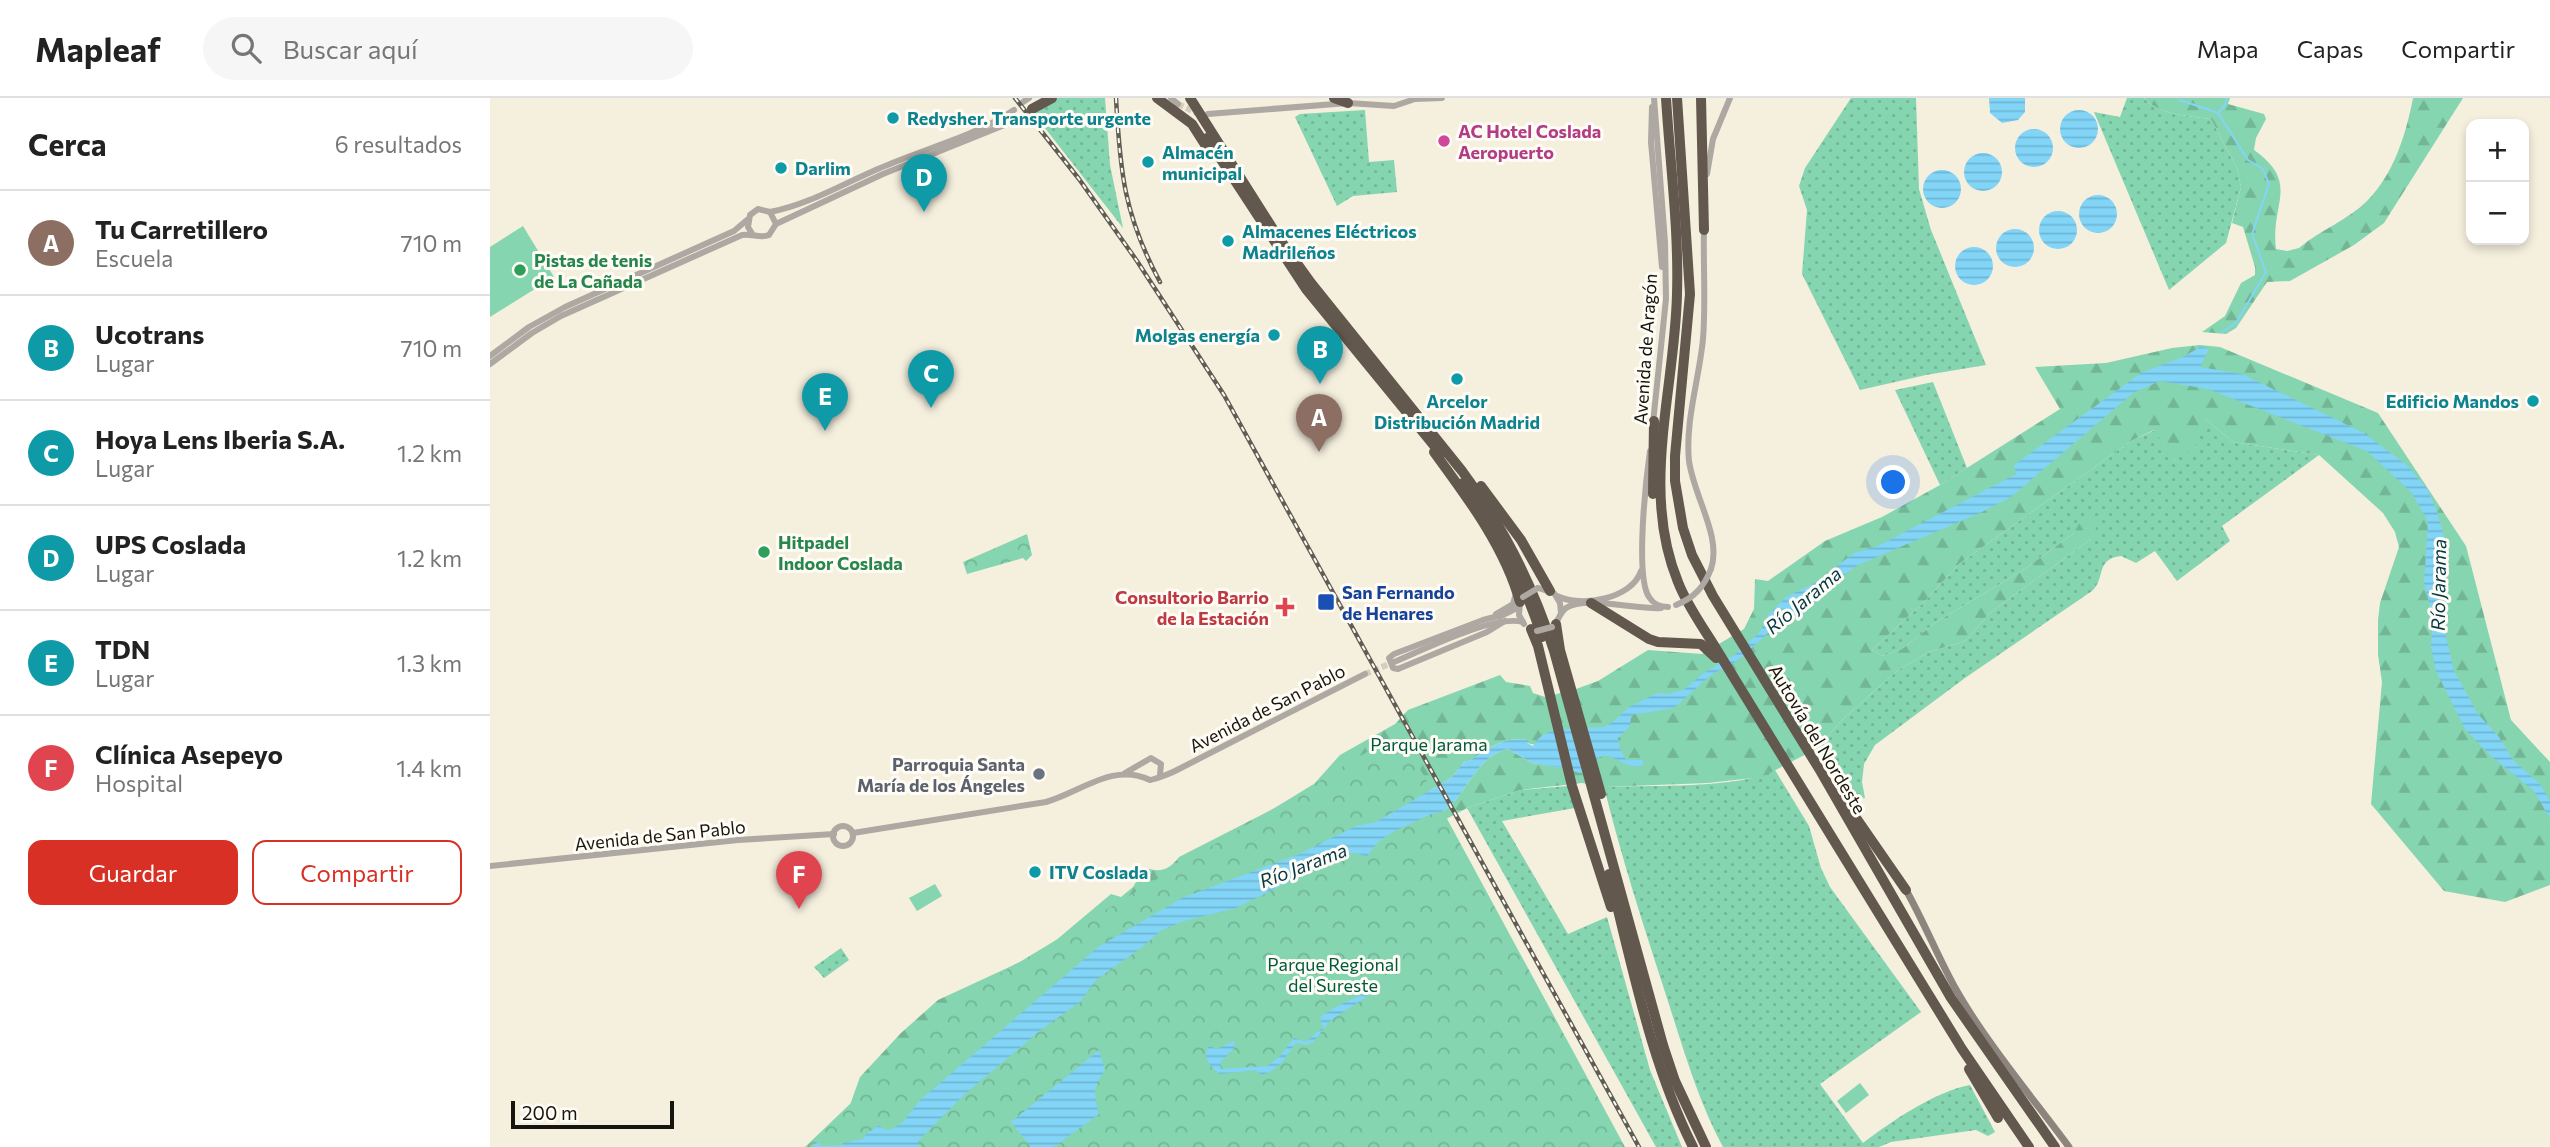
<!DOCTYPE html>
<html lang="es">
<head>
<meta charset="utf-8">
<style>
  body { margin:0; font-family:Commissioner,sans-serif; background:#f6f6f6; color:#222 }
  .controls { position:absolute; right:21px; top:21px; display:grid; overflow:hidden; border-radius:14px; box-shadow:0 4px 10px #0003 }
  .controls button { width:63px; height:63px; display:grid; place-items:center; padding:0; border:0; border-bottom:2px solid #e0e0e0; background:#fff; color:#222; font:35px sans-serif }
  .scale { position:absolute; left:21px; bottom:18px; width:163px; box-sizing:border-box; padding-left:7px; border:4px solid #17150f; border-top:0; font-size:19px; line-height:24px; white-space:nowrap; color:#17150f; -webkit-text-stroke:5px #fffcf6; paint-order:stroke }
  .you { position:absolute; left:1404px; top:385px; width:24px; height:24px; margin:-18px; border:5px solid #fff; border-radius:50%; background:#1a73e8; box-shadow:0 0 0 10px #1a73e833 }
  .badge { display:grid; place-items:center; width:46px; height:46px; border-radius:50%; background:#d93025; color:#fff; font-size:23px; font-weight:700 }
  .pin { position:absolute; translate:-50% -58px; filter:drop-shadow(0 2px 4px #0008) }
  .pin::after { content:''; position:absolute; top:37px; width:24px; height:21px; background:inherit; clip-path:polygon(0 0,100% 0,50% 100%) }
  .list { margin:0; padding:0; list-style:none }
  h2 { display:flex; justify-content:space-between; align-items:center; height:91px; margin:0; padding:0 28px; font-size:30px }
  h2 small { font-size:23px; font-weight:400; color:#767676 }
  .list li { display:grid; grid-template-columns:46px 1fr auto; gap:21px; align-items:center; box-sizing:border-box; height:105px; padding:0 28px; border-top:2px solid #e0e0e0 }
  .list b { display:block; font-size:26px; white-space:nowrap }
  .list p { margin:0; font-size:23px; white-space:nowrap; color:#767676 }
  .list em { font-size:23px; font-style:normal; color:#767676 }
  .actions { display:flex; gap:14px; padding:21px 28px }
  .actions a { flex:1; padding:16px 0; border:2px solid #d93025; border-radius:14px; text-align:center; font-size:24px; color:#d93025 }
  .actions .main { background:#d93025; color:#fff }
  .icon { flex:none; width:38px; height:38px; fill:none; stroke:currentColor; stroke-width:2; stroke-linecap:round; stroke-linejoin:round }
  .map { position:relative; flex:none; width:2060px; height:1049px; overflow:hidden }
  header { display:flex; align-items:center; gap:42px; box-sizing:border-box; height:98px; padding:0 35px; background:#fff; border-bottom:2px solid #e0e0e0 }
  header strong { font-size:33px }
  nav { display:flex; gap:38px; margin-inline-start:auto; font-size:24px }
  .search { width:490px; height:63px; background:#f6f6f6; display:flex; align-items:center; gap:18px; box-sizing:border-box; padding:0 24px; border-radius:38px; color:#767676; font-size:26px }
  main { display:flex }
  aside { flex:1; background:#fff }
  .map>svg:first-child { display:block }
  .grass { fill:url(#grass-dots) }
  .forest { fill:url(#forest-firs) }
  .park { fill:url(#park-crowns) }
  .pitch { fill:#85d5b0 }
  .water { fill:url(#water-rules) }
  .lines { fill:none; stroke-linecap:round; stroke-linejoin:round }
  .stream { stroke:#83d5f8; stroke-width:2 }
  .canal { stroke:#83d5f8; stroke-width:6 }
  .tertiary-tunnel { stroke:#d4cebf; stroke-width:6; stroke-dasharray:6 3; stroke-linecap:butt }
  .tertiary { stroke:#ada8a2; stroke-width:6 }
  .secondary { stroke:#8d857d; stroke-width:7 }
  .motorway { stroke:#63584d; stroke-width:10 }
  .rail-casing { stroke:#605d53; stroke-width:4.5 }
  .rail { stroke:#fffcf6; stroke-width:2; stroke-dasharray:5; stroke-linecap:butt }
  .tertiary-bridge { stroke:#ada8a2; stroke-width:6 }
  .culture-dot { fill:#0f9aa8; stroke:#fffcf6; stroke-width:2.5 }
  .hotel-dot { fill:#d1479c; stroke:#fffcf6; stroke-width:2.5 }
  .leisure-dot { fill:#2e9e5b; stroke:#fffcf6; stroke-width:2.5 }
  .transit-dot { fill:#1a4fb4; stroke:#fffcf6; stroke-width:2.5 }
  .health-dot { fill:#e0444e; stroke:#fffcf6; stroke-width:2.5 }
  .worship-dot { fill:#6b7280; stroke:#fffcf6; stroke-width:2.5 }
  .labels { text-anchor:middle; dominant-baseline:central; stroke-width:6; stroke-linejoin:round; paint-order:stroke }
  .culture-label { font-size:18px; font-weight:bold; fill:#0d838f; stroke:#fffcf6; text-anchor:start }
  .hotel-label { font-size:18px; font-weight:bold; fill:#b23c85; stroke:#fffcf6; text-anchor:start }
  .leisure-label { font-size:18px; font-weight:bold; fill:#27864d; stroke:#fffcf6; text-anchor:start }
  .street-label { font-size:18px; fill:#17150f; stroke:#fffcf6 }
  .transit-label { font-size:18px; font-weight:bold; fill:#164399; stroke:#fffcf6; text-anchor:start }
  .health-label { font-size:18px; font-weight:bold; fill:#be3a42; stroke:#fffcf6; text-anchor:end }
  .park-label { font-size:18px; fill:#00593d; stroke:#fffcf6 }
  .worship-label { font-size:18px; font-weight:bold; fill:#5b616d; stroke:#fffcf6; text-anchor:end }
  .water-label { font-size:19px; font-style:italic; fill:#043849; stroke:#fffcf6 }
</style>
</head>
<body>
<header>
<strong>Mapleaf</strong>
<div class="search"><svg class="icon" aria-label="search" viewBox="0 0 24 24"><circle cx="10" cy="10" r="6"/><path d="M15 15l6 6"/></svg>Buscar aquí</div>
<nav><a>Mapa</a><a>Capas</a><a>Compartir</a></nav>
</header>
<main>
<aside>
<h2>Cerca<small>6 resultados</small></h2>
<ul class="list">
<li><span class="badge" style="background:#8d6e63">A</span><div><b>Tu Carretillero</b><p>Escuela</p></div><em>710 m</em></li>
<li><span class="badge" style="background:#0f9aa8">B</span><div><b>Ucotrans</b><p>Lugar</p></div><em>710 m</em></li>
<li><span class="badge" style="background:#0f9aa8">C</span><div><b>Hoya Lens Iberia S.A.</b><p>Lugar</p></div><em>1.2 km</em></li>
<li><span class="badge" style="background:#0f9aa8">D</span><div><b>UPS Coslada</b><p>Lugar</p></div><em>1.2 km</em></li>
<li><span class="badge" style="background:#0f9aa8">E</span><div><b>TDN</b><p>Lugar</p></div><em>1.3 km</em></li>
<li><span class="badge" style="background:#e0444e">F</span><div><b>Clínica Asepeyo</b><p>Hospital</p></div><em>1.4 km</em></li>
</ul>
<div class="actions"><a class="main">Guardar</a><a>Compartir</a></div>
</aside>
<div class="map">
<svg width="2060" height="1049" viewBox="0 0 2060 1049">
  <defs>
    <pattern id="grass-dots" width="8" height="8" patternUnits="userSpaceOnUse" patternTransform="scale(1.75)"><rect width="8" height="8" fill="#85d5b0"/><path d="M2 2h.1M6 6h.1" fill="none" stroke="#72b696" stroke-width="1.8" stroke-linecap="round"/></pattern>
    <pattern id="forest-firs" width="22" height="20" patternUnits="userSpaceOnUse" patternTransform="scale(1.75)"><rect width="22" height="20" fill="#85d5b0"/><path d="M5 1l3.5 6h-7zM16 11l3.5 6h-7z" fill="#72b696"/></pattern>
    <pattern id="park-crowns" width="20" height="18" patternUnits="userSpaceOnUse" patternTransform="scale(1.75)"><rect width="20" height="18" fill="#85d5b0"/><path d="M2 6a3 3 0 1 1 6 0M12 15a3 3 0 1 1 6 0" fill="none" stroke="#72b696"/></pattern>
    <pattern id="water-rules" width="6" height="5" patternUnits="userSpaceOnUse" patternTransform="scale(1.75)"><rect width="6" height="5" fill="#83d5f8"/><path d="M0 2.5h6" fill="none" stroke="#70b6d3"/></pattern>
  </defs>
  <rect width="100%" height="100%" fill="#f5efde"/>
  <g class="grass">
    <path d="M568 0H615L620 67 633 130 544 16Z"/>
    <path d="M1361 0H1426L1429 91 1441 132 1496 267 1436 277 1370 292 1312 176 1317 112 1309 88 1315 70Z"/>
    <path d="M1637 0H1654C1669 17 1699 18 1721 21L1747 70 1751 89 1736 145 1679 192 1604 14 1630 19Z"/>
    <path d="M875 12 879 64 904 62 907 94 863 98 847 108 805 19 810 16Z"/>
    <path d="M1443 284 1477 370 1450 387 1405 292Z"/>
    <path d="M1715 321 1743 344 1829 357 1732 428 1740 443 1687 483 1665 453 1646 465 1631 458C1605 461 1616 480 1602 493L1475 580 1385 647 1374 666 1372 684 1375 700 1362 702 1326 651 1353 621 1408 572 1439 554 1475 543 1501 514 1601 441 1591 426 1583 436 1530 474 1446 524 1412 551 1392 558 1382 552 1434 504 1469 466 1641 343 1665 332 1684 363Z"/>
    <path d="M1285 672 1319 728 1331 770 1340 789 1431 914 1330 986 1373 1045C1402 1023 1444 994 1480 987L1505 1034 1498 1038 1486 1032 1401 1044 1389 1049H1233C1207 1001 1192 946 1175 894 1153 826 1131 758 1114 689 1157 687 1250 691 1285 672Z"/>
    <path d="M1077 688 1085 710 1012 723 1078 836 1117 819 1160 972 1192 1049H1166L977 710 1030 692Z"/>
    <path d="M351 850 359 862 334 880 324 869Z"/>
  </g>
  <g class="forest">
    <path d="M1654 0H1740L1738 6 1774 16 1776 21 1766 40 1764 52C1811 86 1780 104 1786 151L1797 153 1809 150C1830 132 1858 122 1877 103 1904 76 1916 36 1923 0H1973L1894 125 1864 147 1800 183 1777 184 1746 230 1736 236 1712 234 1735 218 1751 185 1765 177V169L1753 129 1742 125 1751 89 1747 70 1721 21C1699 18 1669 17 1654 0Z"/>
    <path d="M1710 247 1730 249 1888 315 1976 448 2021 622 2060 664V787L2015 804 1954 793 1881 706 1892 584 1888 557V522L1890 505 1909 449 1905 434 1893 415 1829 357 1743 344 1715 321 1704 351 1683 363 1664 332 1641 343 1469 466 1434 504 1382 552 1392 558 1412 551 1446 524 1530 474 1583 436 1597 413 1603 417 1607 428 1601 441 1501 514 1475 543 1439 554 1408 572 1353 621 1326 651 1272 679 1218 685 1114 689 1092 685 1030 692 977 710 873 765 828 780 719 828 678 858 648 884 602 912 526 971 519 988 530 995V1002L493 1040 489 1049H450L459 1042 476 1039 478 1026 491 1008 483 1005 489 996 528 960 529 951 552 931 599 908 620 881 626 866 642 856 676 839 707 828 719 817 746 809 851 758 865 755 877 759C891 734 917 729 941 716 974 715 978 660 1018 651L1042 665 1059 667 1088 674 1082 649 1072 631C1061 634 1048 637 1046 647L1037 645V642C1013 638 999 650 979 663H975L961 680 886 724 866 728 807 757 692 800 608 849 428 1004 414 1023 401 1032 392 1031 389 1027 376 1035 374 1041 345 1049 370 979 411 935 448 902 552 854 621 796 631 799 643 789 655 769C670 776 680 771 689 759L787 709 824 686 850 657 905 626 918 612 1010 577 1016 584 1040 588 1043 595 1055 599 1086 591 1108 583 1158 552 1212 556 1254 531 1264 511 1265 481 1278 483 1335 443 1392 419 1450 387 1570 311 1545 269 1616 265 1682 250Z"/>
  </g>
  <g class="park">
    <path d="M537 436 542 457 536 463 533 460 477 476 473 464Z"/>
    <path d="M910 634 1135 1049H315L472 899Z"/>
  </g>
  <g class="pitch">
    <path d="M33 128 64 179 0 219V149Z"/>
    <path d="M445 786 452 798 427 813 419 800Z"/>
    <path d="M1370 985 1379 997 1356 1015 1347 1003Z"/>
  </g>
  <g class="water">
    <path d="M1499 0H1535V14L1528 22 1512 25 1500 15Z"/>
    <circle cx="1589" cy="31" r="19"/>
    <circle cx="1544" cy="50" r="19"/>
    <circle cx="1493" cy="74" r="19"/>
    <circle cx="1452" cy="91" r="19"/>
    <circle cx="1608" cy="116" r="19"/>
    <circle cx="1568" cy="132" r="19"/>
    <circle cx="1525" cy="150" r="19"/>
    <circle cx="1484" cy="168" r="19"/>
    <path d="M1710 249 1717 250 1718 253 1710 269 1752 276 1874 335 1918 368 1938 392 1947 414 1959 457 1953 500 1956 539 1964 573 1988 616 2009 639 2023 662 2050 686 2060 703V720L2044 693 2001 658 1975 631 1946 573 1941 549 1943 520 1934 485 1938 424 1922 395 1877 353 1718 291 1670 283 1643 295 1521 399 1490 415 1368 467 1341 486 1327 504 1286 528 1247 563 1221 577 1184 610 1141 617 1140 628 1128 640 1130 651 1136 662H1153V667C1129 675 1117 638 1098 673L1089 675 1079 671 1042 665 1018 651C978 660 974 715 941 716 917 729 891 734 877 759L865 755 851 758 746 810 694 823 670 833 655 847 606 882 590 904 552 931 475 996 428 1043 429 1049H352L353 1045 373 1041 376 1036 390 1027 392 1031 401 1032 414 1023 428 1004 608 849 692 800 807 757 866 728 886 724 961 680 975 663H979C999 650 1013 638 1038 642L1037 645 1043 648 1049 640 1059 634 1072 631 1114 629 1124 623 1139 609 1167 595 1178 596 1195 591 1212 576 1243 558 1257 546 1270 534 1278 517 1296 499 1325 485 1364 455 1388 448 1526 376 1524 367 1651 275 1695 258Z"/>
    <path d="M879 895 875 900 841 922 823 944 816 947 806 945C793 960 795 968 772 977L765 972 730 976C720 968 712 961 719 948L727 951 744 943 745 949 730 965 731 971 777 968 790 958 804 940 816 944 833 929 830 920C836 913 868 897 879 895Z"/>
    <path d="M609 952 615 972C602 991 604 995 609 1016L564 1049H541L521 1024Z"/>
  </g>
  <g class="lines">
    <g class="stream">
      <path d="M1690 2 1728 15 1758 62 1773 71 1779 86 1762 136 1776 174 1746 225 1732 234"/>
      <path d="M1729 14 1735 7 1737 0"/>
      <path d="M327 1049 352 1048"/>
    </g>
    <path class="canal" d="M326 1049 328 1048"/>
    <g class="tertiary-tunnel">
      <path d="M688 6 709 16"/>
      <path d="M529 21 542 11"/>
      <path d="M875 576 904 564"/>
    </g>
    <g class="tertiary">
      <path d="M681 0 688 6"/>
      <path d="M533 4 539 0"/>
      <path d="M1162 9 1161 44 1172 169"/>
      <path d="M718 16 858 5 904 8 925 1 952 0"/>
      <path d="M1217 76 1223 41 1240 0"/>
      <path d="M280 114C322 106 361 81 400 66 441 49 487 37 524 12"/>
      <path d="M286 126 393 76 529 21"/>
      <path d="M1214 129C1213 166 1216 204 1213 241 1209 282 1195 323 1199 363 1204 399 1232 439 1221 471"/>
      <path d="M0 258 39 229 75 209 244 133 257 122"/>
      <path d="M0 266 42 235 71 218 252 137C262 135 270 141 279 137L286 126 280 114 268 111 260 117 258 129 263 137"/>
      <path d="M1163 325 1176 201 1175 144 1164 0"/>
      <path d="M1160 353C1156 381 1145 478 1159 499 1164 507 1170 509 1178 509"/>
      <path d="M1048 490 1064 495 1070 505 1071 515"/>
      <path d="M1067 498C1091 510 1142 501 1151 473"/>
      <path d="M1030 503 1029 517 1034 526"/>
      <path d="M1006 516 1023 506 1026 495"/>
      <path d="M1012 517 993 522 904 556 899 560 903 570 908 571 997 534 1015 523"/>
      <path d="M1009 519 1029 509"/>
      <path d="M1064 528C1068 523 1070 514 1076 510 1094 497 1148 512 1171 510"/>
      <path d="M904 564C933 552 1004 516 1033 524"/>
      <path d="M635 675 661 660 671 666 670 677"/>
      <circle cx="353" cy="738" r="10"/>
      <path d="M363 735 556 704C591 694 623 664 660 682 666 681 679 676 685 673L875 576"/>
      <path d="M0 768 248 742 344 736"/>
    </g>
    <path class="secondary" d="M1416 792C1434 824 1447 857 1464 888 1494 942 1542 999 1579 1049"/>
    <g class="motorway">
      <path d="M667 0 702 26 716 48"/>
      <path d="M700 0 788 139 821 185 972 373C1014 429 1043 487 1064 553L1173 947 1185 983 1216 1049"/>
      <path d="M844 0 858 5"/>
      <path d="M1176 0C1180 65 1189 131 1187 196 1185 291 1150 392 1188 484 1196 505 1210 525 1222 544L1472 951 1539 1049"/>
      <path d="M1187 0 1200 196 1185 358V383L1193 430 1202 457 1223 498 1331 674 1461 900 1565 1049"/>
      <path d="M1211 0 1214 132"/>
      <path d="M542 11 562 0"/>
      <path d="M717 40 816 191 951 356"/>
      <path d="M944 354C977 399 1015 449 1030 504"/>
      <path d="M973 385C1008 432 1034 483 1052 539"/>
      <path d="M991 388 1031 442 1060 493"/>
      <path d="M1163 396 1164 323"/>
      <path d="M1101 505 1159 541 1168 544 1211 546 1226 560"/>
      <path d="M1066 526 1070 552 1111 696"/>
      <path d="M1041 531 1048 548 1082 688 1121 809"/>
      <path d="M1353 701 1416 792"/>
      <path d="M1119 776C1143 869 1160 963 1203 1049"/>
      <path d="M1479 971 1508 1020"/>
    </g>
    <g class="rail-casing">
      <g id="rail">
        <path d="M525 0 589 81 647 163 734 297 1149 1049"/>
        <path d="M626 0C630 74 634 117 670 184"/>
      </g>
    </g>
    <use href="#rail" class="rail"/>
    <g class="tertiary-bridge">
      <path d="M1033 499 1048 490"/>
      <path d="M1186 507C1204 500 1214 489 1221 471"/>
      <path d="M1047 533 1062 529"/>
    </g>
  </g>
  <g class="culture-dot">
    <circle cx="403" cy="20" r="7"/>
    <circle cx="658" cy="64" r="7"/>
    <circle cx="291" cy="70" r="7"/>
    <circle cx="738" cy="143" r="7"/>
    <circle cx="784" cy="237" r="7"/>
    <circle cx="967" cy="281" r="7"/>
    <circle cx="2043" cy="303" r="7"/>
    <circle cx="545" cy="774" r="7"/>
  </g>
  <circle class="hotel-dot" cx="954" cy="43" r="7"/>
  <g class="leisure-dot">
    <circle cx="30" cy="172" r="7"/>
    <circle cx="274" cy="454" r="7"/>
  </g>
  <rect class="transit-dot" x="827" y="495" width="18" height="18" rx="3.5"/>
  <path class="health-dot" d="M791.5 498.5h7v7h7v7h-7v7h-7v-7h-7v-7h7z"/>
  <circle class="worship-dot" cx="549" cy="676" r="7"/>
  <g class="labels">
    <g class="culture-label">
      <text x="417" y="20">Redysher. Transporte urgente</text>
      <text x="672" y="54">Almacén<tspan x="672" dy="21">municipal</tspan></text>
      <text x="305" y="70">Darlim</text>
      <text x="752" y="133">Almacenes Eléctricos<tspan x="752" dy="21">Madrileños</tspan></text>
      <text x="770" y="237" text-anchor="end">Molgas energía</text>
      <text x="967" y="303" text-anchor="middle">Arcelor<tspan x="967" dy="21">Distribución Madrid</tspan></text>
      <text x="2029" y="303" text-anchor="end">Edificio Mandos</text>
      <text x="559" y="774">ITV Coslada</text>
    </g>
    <g class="hotel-label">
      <text x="968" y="33">AC Hotel Coslada<tspan x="968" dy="21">Aeropuerto</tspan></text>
    </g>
    <g class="leisure-label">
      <text x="44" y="162">Pistas de tenis<tspan x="44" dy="21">de La Cañada</tspan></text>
      <text x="288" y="444">Hitpadel<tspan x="288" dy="21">Indoor Coslada</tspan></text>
    </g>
    <g class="street-label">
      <text transform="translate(1155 251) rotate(-86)">Avenida de Aragón</text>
      <text transform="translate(777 610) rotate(-27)">Avenida de San Pablo</text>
      <text transform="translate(1328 641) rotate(59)">Autovía del Nordeste</text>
      <text transform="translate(170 737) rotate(-6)">Avenida de San Pablo</text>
    </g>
    <g class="transit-label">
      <text x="852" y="494">San Fernando<tspan x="852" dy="21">de Henares</tspan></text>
    </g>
    <g class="health-label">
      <text x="779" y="499">Consultorio Barrio<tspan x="779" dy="21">de la Estación</tspan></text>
    </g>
    <g class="park-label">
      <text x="939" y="646">Parque Jarama</text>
      <text x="843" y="866">Parque Regional<tspan x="843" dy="21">del Sureste</tspan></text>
    </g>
    <g class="worship-label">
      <text x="535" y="666">Parroquia Santa<tspan x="535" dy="21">María de los Ángeles</tspan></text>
    </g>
    <g class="water-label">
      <text transform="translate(1948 487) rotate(-89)">Río Jarama</text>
      <text transform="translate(1313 502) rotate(-40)">Río Jarama</text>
      <text transform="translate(813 767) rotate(-21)">Río Jarama</text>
    </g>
  </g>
</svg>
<div class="controls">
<button>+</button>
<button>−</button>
</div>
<div class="scale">200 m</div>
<div class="you"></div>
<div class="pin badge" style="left:829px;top:354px;background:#8d6e63">A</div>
<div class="pin badge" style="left:830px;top:286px;background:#0f9aa8">B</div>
<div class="pin badge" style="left:441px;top:310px;background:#0f9aa8">C</div>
<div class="pin badge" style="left:434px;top:114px;background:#0f9aa8">D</div>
<div class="pin badge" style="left:335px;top:333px;background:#0f9aa8">E</div>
<div class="pin badge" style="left:309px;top:811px;background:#e0444e">F</div>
</div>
</main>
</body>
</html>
